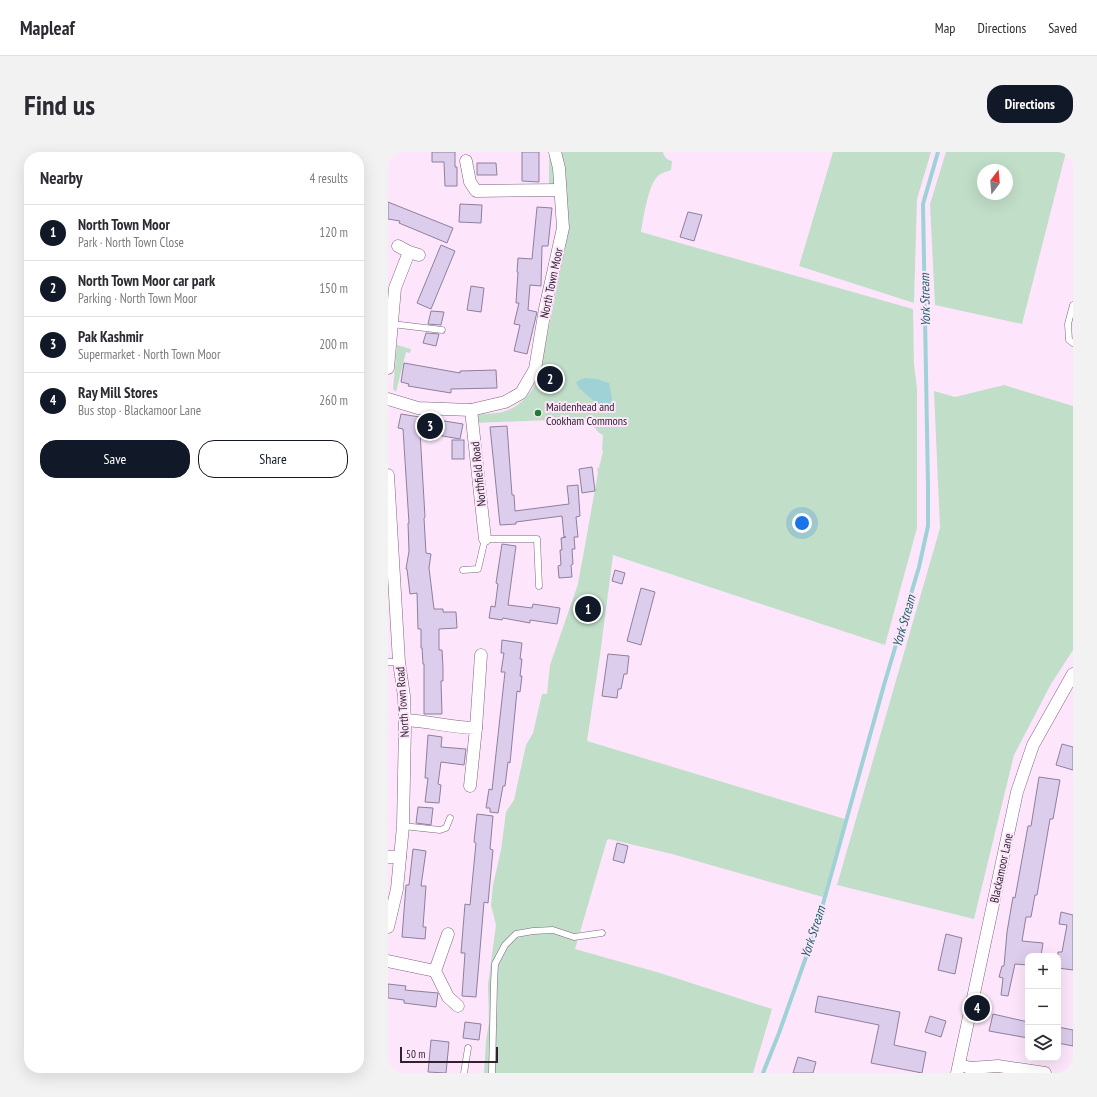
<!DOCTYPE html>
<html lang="en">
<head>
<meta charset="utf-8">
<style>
  body { margin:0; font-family:"PT Sans Narrow",sans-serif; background:#f2f2f3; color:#2b2b33 }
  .controls { position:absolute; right:12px; bottom:12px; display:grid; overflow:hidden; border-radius:8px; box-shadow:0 4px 16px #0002 }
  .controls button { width:36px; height:36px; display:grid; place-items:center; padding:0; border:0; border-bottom:1px solid #e1e1e2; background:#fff; color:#2b2b33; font:20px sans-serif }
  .compass { position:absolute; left:589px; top:12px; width:36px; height:36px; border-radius:50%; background:#fff; box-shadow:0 4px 16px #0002; rotate:16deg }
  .scale { position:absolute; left:12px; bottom:10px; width:98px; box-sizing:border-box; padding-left:4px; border:2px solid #2f242e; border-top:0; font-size:11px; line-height:14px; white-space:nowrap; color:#2f242e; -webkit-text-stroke:3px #fde6fb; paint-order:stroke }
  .you { position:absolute; left:414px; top:371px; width:14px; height:14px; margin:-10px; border:3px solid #fff; border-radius:50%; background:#1a73e8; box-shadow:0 0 0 6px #1a73e833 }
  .badge { display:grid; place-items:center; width:26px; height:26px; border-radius:50%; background:#111827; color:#fff; font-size:13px; font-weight:700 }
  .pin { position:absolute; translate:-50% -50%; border:2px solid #fff; box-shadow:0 1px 4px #0006 }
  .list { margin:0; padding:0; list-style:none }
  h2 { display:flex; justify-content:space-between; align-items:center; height:52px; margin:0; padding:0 16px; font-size:17px }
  h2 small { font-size:13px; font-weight:400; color:#7c7c81 }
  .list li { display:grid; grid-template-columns:26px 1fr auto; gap:12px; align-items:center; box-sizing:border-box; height:56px; padding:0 16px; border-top:1px solid #e1e1e2 }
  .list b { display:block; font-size:15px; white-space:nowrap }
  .list p { margin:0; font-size:13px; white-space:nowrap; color:#7c7c81 }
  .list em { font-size:13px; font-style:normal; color:#7c7c81 }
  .actions { display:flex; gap:8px; padding:12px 16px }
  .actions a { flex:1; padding:9px 0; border:1px solid #111827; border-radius:16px; text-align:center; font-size:14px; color:#111827 }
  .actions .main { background:#111827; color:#fff }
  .icon { flex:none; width:22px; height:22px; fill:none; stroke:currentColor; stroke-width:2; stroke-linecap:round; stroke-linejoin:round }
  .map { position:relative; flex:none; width:685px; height:921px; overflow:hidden; border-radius:16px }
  header { display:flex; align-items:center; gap:24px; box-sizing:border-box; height:56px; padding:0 20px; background:#fff; border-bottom:1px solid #e1e1e2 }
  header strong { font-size:19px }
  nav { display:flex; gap:22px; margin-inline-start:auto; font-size:14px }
  .intro { display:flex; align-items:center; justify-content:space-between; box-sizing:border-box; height:96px; padding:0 24px }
  h1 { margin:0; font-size:28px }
  .button { padding:10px 18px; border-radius:16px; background:#111827; color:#fff; font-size:14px; font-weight:700 }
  main { display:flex; gap:24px; padding:0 24px }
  aside { flex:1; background:#fff; border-radius:16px; box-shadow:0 4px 16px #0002 }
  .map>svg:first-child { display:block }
  .green { fill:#c1dec9; fill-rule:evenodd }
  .water { fill:#9ed2d6 }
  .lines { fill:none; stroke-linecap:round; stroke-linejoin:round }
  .stream { stroke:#9ed2d6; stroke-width:4 }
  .building { fill:#ddcded; stroke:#8e7f9d }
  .service-casing { stroke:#7e657c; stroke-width:7 }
  .minor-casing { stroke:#7e657c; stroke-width:13 }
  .service { stroke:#fff; stroke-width:6 }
  .minor { stroke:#fff; stroke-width:12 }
  .poi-dot { fill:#1b7f33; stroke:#fde6fb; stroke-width:1.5 }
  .labels { text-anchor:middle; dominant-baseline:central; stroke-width:4; stroke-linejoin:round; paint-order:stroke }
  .street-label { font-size:12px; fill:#2f242e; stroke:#fde6fb }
  .poi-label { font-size:12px; fill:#2f242e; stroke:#fde6fb; text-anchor:start }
  .water-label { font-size:13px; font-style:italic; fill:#175e63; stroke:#fde6fb }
</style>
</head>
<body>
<header>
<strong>Mapleaf</strong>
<nav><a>Map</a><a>Directions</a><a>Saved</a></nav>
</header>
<div class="intro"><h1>Find us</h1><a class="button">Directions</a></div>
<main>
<aside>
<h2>Nearby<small>4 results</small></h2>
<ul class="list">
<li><span class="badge">1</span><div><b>North Town Moor</b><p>Park · North Town Close</p></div><em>120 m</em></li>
<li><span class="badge">2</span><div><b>North Town Moor car park</b><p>Parking · North Town Moor</p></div><em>150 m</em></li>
<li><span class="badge">3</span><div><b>Pak Kashmir</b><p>Supermarket · North Town Moor</p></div><em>200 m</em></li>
<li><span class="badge">4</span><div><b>Ray Mill Stores</b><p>Bus stop · Blackamoor Lane</p></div><em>260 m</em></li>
</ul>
<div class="actions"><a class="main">Save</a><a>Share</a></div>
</aside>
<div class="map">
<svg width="685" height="921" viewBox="0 0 685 921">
  <rect width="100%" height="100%" fill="#fde6fb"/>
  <g class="green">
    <path d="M161 0H275C276 5 279 8 284 9L283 18C278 20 272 21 269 25 260 34 255 68 253 80L525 157 526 212 529 237V376L497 493 225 403 212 503 199 589 457 667 435 745 284 702 221 687 219 688 187 797 272 821 384 857 365 921H96L98 888 101 871 100 833 108 773 103 753 105 733 113 698 118 660 126 648 138 593 145 581 154 542H159L162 513 190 432 210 321 209 316H211L215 299 214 298 215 283C209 280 210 279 205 274 200 269 193 268 186 267L86 271 88 265 90 263C97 261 103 262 109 261 130 258 145 242 151 222L181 78 170 44 161 31Z"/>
    <path d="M445 0H543L529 47 526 151 411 114Z"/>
    <path d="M558 0H678L634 172 547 153 542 52ZM595 18H619V42H595Z"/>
    <path d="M9 193 23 197 22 201 18 200 8 240 5 237Z"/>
    <path d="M616 233 685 254V498L663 532 626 603 586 767 449 733 552 376 546 239 567 245Z"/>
  </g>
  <path class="water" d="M196 226 209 227 221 231 224 247 221 262 191 236 188 230Z"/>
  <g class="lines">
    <path class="stream" d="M375 921 391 881 428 777 496 533 531 415 540 374V334L535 52 550 0"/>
  </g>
  <g class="building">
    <path d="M44 0H67V15H69V34H57L56 10H44Z"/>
    <path d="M134 0H151V30L134 29Z"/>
    <path d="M89 11H108L109 23H89Z"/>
    <path d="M0 50 65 76 59 91 11 71 12 69 0 67Z"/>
    <path d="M72 52 94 53 93 71 71 70Z"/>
    <path d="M149 55 164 56 160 94H154L153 134 142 133 140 158 149 160 139 202 126 199 132 173 126 172 131 151H128L130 120H129L130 106 144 107Z"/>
    <path d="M300 60 314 63 306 89 292 85Z"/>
    <path d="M53 93 67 99 43 157 29 151Z"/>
    <path d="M83 134 96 136 93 160 79 158Z"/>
    <path d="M43 159 56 160 53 173 40 172Z"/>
    <path d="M38 181 51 182 48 194 35 191Z"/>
    <path d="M16 211 72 221V219L108 218 109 236 63 237V241L20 234 21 232 13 230Z"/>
    <path d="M13 262 75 272 72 287 32 280 37 365 36 366 38 401 43 402 41 416 46 457H55V460H68L69 476 51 477V498H54L55 515V529H53L54 562H36V512H35L34 496H33V477H30L29 441 22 442 19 417H18L21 399 20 371H21L15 277 10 276Z"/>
    <path d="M119 274 124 343H126L127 359 181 352 179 334 190 333 192 364 188 365 190 385H186L187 397H184L185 412 183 413 184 425 171 426 170 414 173 413 172 398H174L173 386 178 385H176L174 364 128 370V372L112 373 102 275Z"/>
    <rect x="64" y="288" width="12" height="19"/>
    <path d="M204 315 207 339 194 341 191 317Z"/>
    <path d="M114 392 128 394 120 453 144 456 145 452 172 456 169 472 142 468V471L115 466 114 468 101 466 103 454 107 455 110 432 108 431Z"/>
    <path d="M227 418 237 421 234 432 224 429Z"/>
    <path d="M253 436 267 440 253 493 239 489Z"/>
    <path d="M114 488 134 491 132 507H134L132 524H134L132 540 129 539 122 611 120 610 117 634H115L110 661 102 660V656H98L101 637 104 638 115 538 117 520H113L116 501H113Z"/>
    <path d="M220 502 241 504 239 522H236L233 537H230L229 546 214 544Z"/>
    <path d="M40 583 54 585 53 595 78 597 76 613 53 610 50 632 53 633 51 651 37 650 40 626H37Z"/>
    <path d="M674 592 685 595V618L668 613Z"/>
    <path d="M651 625 672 628 665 667H662L649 743H647L643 765H638L634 789 655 791 653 804H640V813L627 812 620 844 613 843 615 826 611 825 614 814H616L619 780 625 745 627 746 640 674H643Z"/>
    <path d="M30 655 45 656 43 673 28 671Z"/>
    <path d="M89 662 105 664 102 697 105 698 100 751 96 750 88 845 74 844 77 801H73L77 752 82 753 88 691 86 690Z"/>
    <path d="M229 691 240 694 236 711 225 708Z"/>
    <path d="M25 697 38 699 33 734H38L35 775H38L37 787 14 785 18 733H21Z"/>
    <path d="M673 760 685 763V818L670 816V800H674L679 773 671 772Z"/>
    <path d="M558 782 574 786 567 822 550 818Z"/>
    <path d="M0 832 18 834 17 838 50 841 48 855 16 851V848L0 846Z"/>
    <path d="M430 844 512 860 506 893 538 900 534 921 483 911 491 873 427 860Z"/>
    <path d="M605 862 640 870V886L601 879Z"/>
    <path d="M542 864 558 869 553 885 537 880Z"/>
    <path d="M77 870 93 872 91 888 75 886Z"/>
    <path d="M670 875 685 878V894L670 891Z"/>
    <path d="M43 888 61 890 58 921 40 920Z"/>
    <path d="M410 905 428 910 425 921H405Z"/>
  </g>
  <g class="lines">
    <g class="service-casing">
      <g id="service">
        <path d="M685 153 680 172 681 188 685 191"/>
        <path d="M4 172 54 178"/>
        <path d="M75 418 90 417 97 387H149L151 434"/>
        <path d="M0 510H11"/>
        <path d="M15 674 52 678 58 676 62 666"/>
        <path d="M76 921 80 896"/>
        <path d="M104 921 106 832 107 812 117 793 128 782 145 779 165 778 186 785 214 781"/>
      </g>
    </g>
    <g class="minor-casing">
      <g id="minor">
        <path d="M78 9 82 30 88 39 172 38"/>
        <path d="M10 94 21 100 31 103"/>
        <path d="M0 216 7 136 21 100"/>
        <path d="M0 247 30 256 83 258 117 250 133 241 147 217 157 157 175 76 171 16 167 0"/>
        <path d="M83 258 97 387"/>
        <path d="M0 323 11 510 16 544 17 574 15 674 9 737 0 775"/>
        <path d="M17 568C41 569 64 576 88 576L82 634"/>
        <path d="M88 576 93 503"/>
        <path d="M0 705H12"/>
        <path d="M60 782 47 819 60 845 70 854"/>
        <path d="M0 809 47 819"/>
        <path d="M571 913 583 916 610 914 657 921"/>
        <path d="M569 921 629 640 645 593 685 522"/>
      </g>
    </g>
    <use href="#service" class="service"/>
    <use href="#minor" class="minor"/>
  </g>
  <circle class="poi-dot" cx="150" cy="261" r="4"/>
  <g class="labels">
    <g class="street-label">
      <text transform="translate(163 131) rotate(-78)">North Town Moor</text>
      <text transform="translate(90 322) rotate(-96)">Northfield Road</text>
      <text transform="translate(14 550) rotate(-94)">North Town Road</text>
      <text transform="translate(613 716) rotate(-78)">Blackamoor Lane</text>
    </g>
    <g class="poi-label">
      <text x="158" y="254">Maidenhead and<tspan x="158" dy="14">Cookham Commons</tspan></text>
    </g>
    <g class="water-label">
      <text transform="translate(537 148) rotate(-91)">York Stream</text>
      <text transform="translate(516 469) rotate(-74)">York Stream</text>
      <text transform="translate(425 780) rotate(-72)">York Stream</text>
    </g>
  </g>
</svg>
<div class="controls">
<button>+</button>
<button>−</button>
<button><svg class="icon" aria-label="layers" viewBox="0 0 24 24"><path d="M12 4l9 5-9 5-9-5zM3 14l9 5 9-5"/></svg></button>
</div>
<svg class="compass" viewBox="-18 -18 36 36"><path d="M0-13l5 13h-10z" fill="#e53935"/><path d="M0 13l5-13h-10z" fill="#7c7c81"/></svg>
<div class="scale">50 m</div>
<div class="you"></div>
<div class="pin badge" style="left:200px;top:457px">1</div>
<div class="pin badge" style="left:162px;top:227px">2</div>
<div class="pin badge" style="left:42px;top:274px">3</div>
<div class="pin badge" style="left:589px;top:856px">4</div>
</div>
</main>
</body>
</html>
